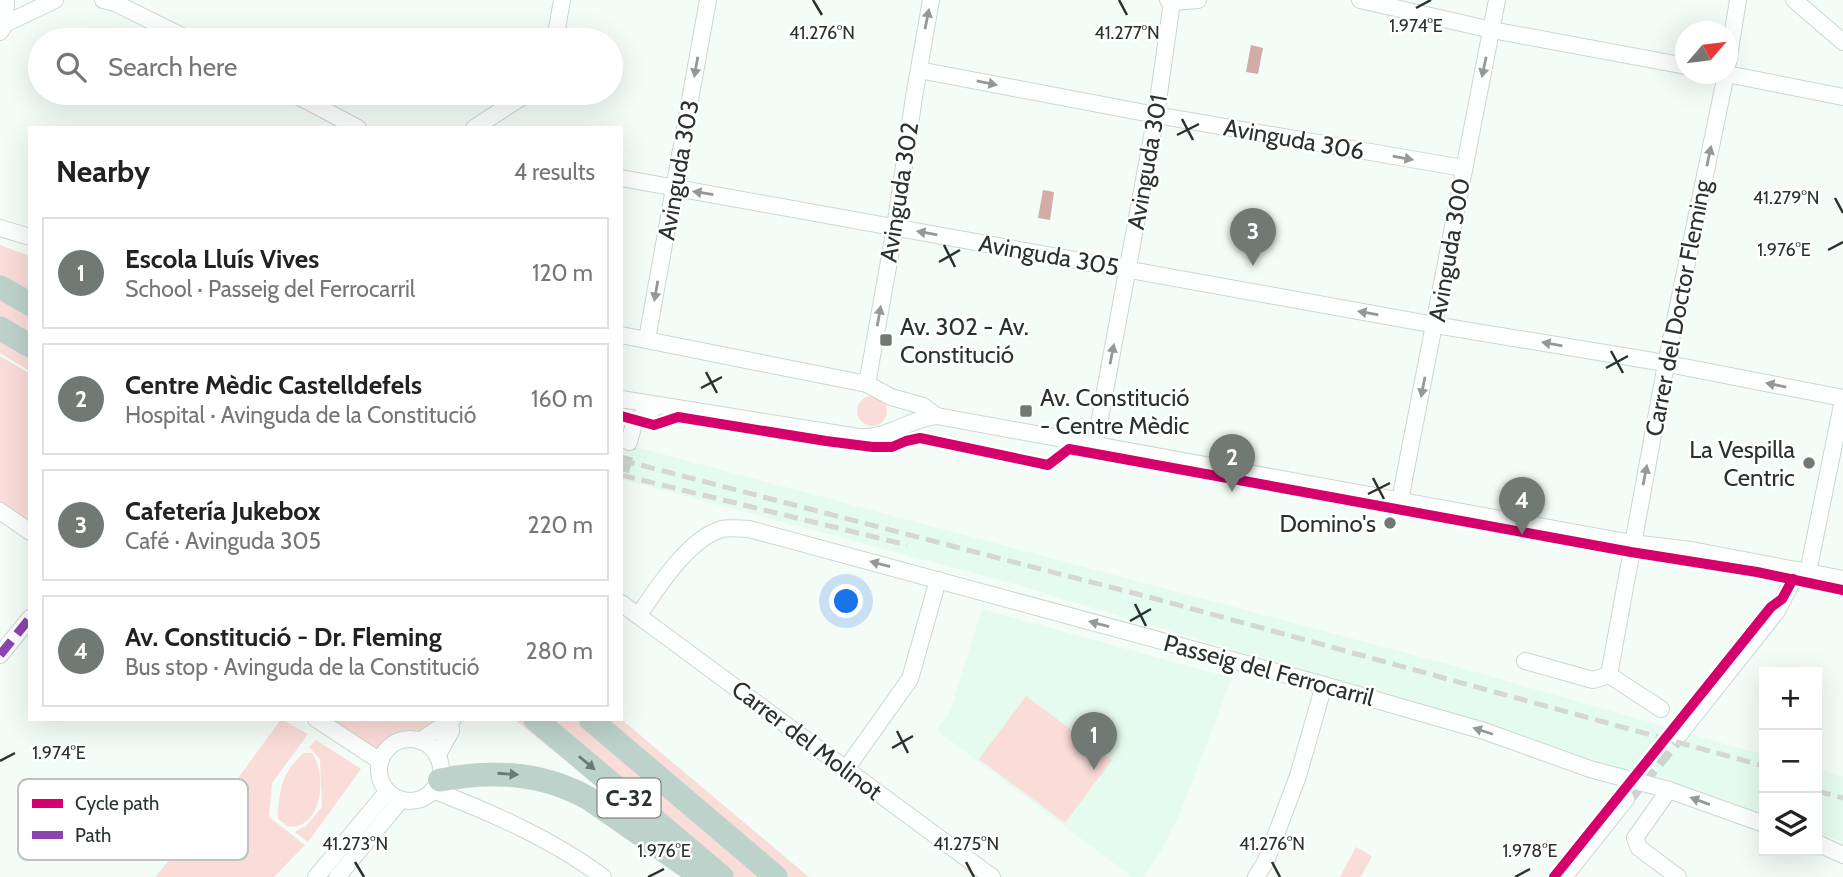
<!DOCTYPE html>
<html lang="en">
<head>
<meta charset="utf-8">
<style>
  body { margin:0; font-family:Cabin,sans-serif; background:#f6f6f6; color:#222 }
  .controls { position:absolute; right:21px; bottom:21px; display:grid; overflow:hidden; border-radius:0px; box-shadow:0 7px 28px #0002 }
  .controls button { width:63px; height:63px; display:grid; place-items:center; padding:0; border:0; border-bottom:2px solid #e0e0e0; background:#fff; color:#222; font:35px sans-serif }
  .compass { position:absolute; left:1675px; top:21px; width:63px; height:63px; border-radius:50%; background:#fff; box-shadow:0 7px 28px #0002; rotate:62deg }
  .you { position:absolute; left:847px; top:602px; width:24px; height:24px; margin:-18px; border:5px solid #fff; border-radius:50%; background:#1a73e8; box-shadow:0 0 0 10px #1a73e833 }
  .badge { display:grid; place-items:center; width:46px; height:46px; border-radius:50%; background:#707974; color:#fff; font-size:23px; font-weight:700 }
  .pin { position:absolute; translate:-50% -58px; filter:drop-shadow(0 2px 4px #0008) }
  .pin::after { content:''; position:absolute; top:37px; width:24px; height:21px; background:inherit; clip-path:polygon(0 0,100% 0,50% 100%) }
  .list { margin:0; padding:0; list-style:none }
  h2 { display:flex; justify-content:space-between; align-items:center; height:91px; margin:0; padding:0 28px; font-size:30px }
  h2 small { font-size:23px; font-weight:400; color:#767676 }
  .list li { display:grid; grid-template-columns:46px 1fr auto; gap:21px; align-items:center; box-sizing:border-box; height:112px; margin:0 14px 14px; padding:0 14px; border:2px solid #e0e0e0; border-radius:0px }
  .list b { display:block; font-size:26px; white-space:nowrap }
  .list p { margin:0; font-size:23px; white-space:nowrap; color:#767676 }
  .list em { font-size:23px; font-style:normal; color:#767676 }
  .icon { flex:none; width:38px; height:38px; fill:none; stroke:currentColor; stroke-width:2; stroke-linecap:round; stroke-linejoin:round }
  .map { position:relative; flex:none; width:1843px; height:877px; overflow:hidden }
  .search { position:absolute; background:#fff; box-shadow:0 7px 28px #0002; left:28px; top:28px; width:595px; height:77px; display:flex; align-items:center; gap:18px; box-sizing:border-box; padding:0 24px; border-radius:38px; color:#767676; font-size:26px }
  .panel { position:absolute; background:#fff; box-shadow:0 7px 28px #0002; left:28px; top:126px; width:595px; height:595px; border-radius:0px }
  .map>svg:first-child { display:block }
  .built { fill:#e6fbef }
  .green { fill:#fadcd8 }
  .water { fill:#d3aba7 }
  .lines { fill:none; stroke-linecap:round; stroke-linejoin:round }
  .minor-tunnel { stroke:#cbd4cf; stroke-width:16; stroke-dasharray:16 8; stroke-linecap:butt }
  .minor-casing { stroke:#cdd6d0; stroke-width:18 }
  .highway-casing { stroke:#d4d9d6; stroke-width:24 }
  .minor { stroke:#fdfffe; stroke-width:16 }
  .highway { stroke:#bcd2ca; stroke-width:23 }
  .rail { stroke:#d5d7d6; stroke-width:5; stroke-dasharray:14 7; stroke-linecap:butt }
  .quiet { stroke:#8e44ad; stroke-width:9; stroke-dasharray:18 9; stroke-linecap:butt }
  .cycleway-casing { stroke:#fff; stroke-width:15 }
  .cycleway { stroke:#d6006c; stroke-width:10 }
  .oneway { fill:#939996 }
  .oneway2 { fill:#6b7b74 }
  .ticks { fill:none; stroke:#29332d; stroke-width:2.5 }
  .poi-dot { fill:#707974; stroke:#fff; stroke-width:2.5 }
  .labels { text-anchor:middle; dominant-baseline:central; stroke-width:5; stroke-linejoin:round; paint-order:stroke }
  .shield { fill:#fff; stroke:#69706c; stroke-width:2 }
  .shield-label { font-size:23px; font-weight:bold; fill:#29332d }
  .street-label { font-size:24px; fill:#29332d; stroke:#fff }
  .poi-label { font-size:24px; fill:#29332d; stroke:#fff; text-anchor:start }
  .key { fill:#fff; stroke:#bfc2c0; stroke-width:2 }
  .key-label { font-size:19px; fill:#29332d }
  .ticks-label { font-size:18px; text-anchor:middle; fill:#29332d; stroke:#fff; stroke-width:5; stroke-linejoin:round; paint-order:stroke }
</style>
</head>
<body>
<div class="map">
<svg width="1843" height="877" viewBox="0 0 1843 877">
  <rect width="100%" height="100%" fill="#f4fcf7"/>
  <g class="built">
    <path d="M621 443 1451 665 1764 755V815L1681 787 1407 702 1007 582 621 479Z"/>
    <path d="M982 609 1232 678 1181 811 1161 851 1143 877H1132L936 730 949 714Z"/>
    <path d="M1817 769 1843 776V842L1817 833Z"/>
  </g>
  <g class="green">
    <path d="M0 245 30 256V371L0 353Z"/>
    <path d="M0 356 30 374V532L0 511Z"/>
    <circle cx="872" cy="411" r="15"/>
    <path d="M1026 696 1112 760 1065 823 979 759Z"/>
    <path d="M281 719 308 734 272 783 269 817 305 845 274 877H155L222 798 240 794 239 777Z"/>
    <path d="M316 719H450L436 736 397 742 383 754Z"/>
    <path d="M514 719H621L809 877H709Z"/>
    <path d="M316 740 361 769 308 842 295 832 306 826 322 807 320 759 309 747Z"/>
    <path d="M304 753H312C325 771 324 815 300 825 297 827 293 826 289 827L278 819C279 792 281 772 304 753Z"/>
    <path d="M1356 847 1372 856 1361 877H1340Z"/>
  </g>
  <g class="water">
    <path d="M1251 45 1263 48 1258 74 1246 72Z"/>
    <path d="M1043 190 1054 192 1050 220 1038 218Z"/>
  </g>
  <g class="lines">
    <g class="minor-tunnel">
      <path d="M621 471 629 442"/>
      <path d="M1626 799 1678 736"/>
    </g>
    <g class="minor-casing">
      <g id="minor">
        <path d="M103 0 115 3 190 40"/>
        <path d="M1168 0 1172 2 1198 0"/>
        <path d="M1360 0 1492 30 1686 66"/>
        <path d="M1794 0 1843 42"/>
        <path d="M5 24 6 0"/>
        <path d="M0 32 5 24 55 0"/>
        <path d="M555 40 562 0"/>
        <path d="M1728 62 1738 0"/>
        <path d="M919 70 1156 115 1463 168"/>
        <path d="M1727 74 1843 97"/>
        <path d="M292 93 358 128"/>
        <path d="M474 128 528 93"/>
        <path d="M621 178 1435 325 1653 361 1843 398"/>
        <path d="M0 228 30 237"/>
        <path d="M621 335 867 384 891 397 923 406 937 416"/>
        <path d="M647 339 708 0"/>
        <path d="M867 384 895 228 914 97 931 0"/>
        <path d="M621 399 859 437C888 439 908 419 937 416L1522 523 1632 543 1691 550 1843 579"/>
        <path d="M635 420 658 406"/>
        <path d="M629 442 635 420"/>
        <path d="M1095 445 1156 115 1172 2"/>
        <path d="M1400 500 1497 0"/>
        <path d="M0 511 30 532"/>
        <path d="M1808 572 1843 400"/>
        <path d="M621 603 992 877"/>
        <path d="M639 615C657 588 689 538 722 529 730 527 740 529 749 529L1324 685 1484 731 1590 769 1669 790 1764 824"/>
        <path d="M0 655 30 618"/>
        <path d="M1525 661 1593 680 1609 675"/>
        <path d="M1661 709 1609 675 1666 364 1726 74"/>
        <path d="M316 719 380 761"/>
        <path d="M1678 736 1777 611 1798 570"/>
        <circle cx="410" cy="770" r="31"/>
        <path d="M420 741 453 719"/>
        <path d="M437 756 451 731 450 723"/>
        <path d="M846 769 910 679 938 580"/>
        <path d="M433 790C492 813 552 839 603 877"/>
        <path d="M1669 790 1635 838 1639 848 1678 877"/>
        <path d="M1817 843 1843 855"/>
        <path d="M316 877 387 792"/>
        <path d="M337 877 401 800"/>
        <path d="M1256 877 1266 861 1298 776 1324 685"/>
        <path d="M1564 877 1626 799"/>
      </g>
    </g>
    <g class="highway-casing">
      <g id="highway">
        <path d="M0 287 30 304"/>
        <path d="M0 328 30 346"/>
        <path d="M535 719 722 877"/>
        <path d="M590 719 776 877"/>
        <path d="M440 780C492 770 541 772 588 798L702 877"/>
      </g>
    </g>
    <use href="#minor" class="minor"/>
    <use href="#highway" class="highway"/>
    <g class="rail">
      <path d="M621 460 1160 600 1764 766"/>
      <path d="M621 475 907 545"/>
      <path d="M1817 791 1843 798"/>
    </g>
    <path class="quiet" d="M0 655 30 618"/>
    <g class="cycleway-casing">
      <g id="cycleway">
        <path d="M621 416 654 425 678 417 826 441 873 447H892L906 441 920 438 1048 465 1069 449 1631 552 1757 572 1843 590"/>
        <path d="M1554 877 1771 607 1782 599 1793 579"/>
      </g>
    </g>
    <use href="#cycleway" class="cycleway"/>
  </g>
  <defs><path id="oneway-solid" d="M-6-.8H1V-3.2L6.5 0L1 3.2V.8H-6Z" transform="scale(1.75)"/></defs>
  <g class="oneway">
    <use href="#oneway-solid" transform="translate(927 19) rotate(-79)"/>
    <use href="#oneway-solid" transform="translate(696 67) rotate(100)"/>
    <use href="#oneway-solid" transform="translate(1484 67) rotate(102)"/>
    <use href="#oneway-solid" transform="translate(987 83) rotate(11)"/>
    <use href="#oneway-solid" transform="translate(1709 156) rotate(-78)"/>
    <use href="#oneway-solid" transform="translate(1403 158) rotate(10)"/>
    <use href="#oneway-solid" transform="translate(703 193) rotate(-171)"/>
    <use href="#oneway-solid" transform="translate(927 233) rotate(-170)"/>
    <use href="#oneway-solid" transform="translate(656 291) rotate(100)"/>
    <use href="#oneway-solid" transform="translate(1368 313) rotate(-170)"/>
    <use href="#oneway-solid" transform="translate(879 316) rotate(-80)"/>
    <use href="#oneway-solid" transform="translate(1552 344) rotate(-170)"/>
    <use href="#oneway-solid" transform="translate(1112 354) rotate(-79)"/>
    <use href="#oneway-solid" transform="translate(1776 385) rotate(-169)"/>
    <use href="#oneway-solid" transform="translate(1423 387) rotate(101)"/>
    <use href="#oneway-solid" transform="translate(1645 475) rotate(-79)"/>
    <use href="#oneway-solid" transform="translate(880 564) rotate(-165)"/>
    <use href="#oneway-solid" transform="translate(1099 624) rotate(-165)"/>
    <use href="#oneway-solid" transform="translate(1483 731) rotate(-162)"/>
    <use href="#oneway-solid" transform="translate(1700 801) rotate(-160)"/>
  </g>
  <g class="oneway2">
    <use href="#oneway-solid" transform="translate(587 763) rotate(40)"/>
    <use href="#oneway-solid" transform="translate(508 774) rotate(4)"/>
  </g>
  <path class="ticks" d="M813 0 822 15M1119 0 1127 15M1416 8 1431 0M1182 119 1193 140M1177 135 1199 124M1835 198 1843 213M944 245 955 267M1828 250 1843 242M939 262 960 250M1611 351 1623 373M1606 368 1628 356M706 372 717 393M701 388 722 377M1373 478 1384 499M1368 494 1390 483M1135 604 1146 626M1130 621 1151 609M897 731 908 753M892 748 913 736M0 761 15 753M355 862 364 877M966 862 974 877M1272 862 1280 877M648 877 664 869M1515 877 1530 869"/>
  <g class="poi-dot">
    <rect x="879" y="333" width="14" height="14" rx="3.5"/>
    <rect x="1019" y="404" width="14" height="14" rx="3.5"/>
    <circle cx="1809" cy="463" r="7"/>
    <circle cx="1390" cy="523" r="7"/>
  </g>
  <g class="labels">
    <rect class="shield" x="597.5" y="778.5" width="63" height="39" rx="5"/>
    <g class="shield-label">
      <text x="629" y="798">C-32</text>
    </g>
    <g class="street-label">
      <text transform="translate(1294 139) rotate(10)">Avinguda 306</text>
      <text transform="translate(1147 162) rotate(-80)">Avinguda 301</text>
      <text transform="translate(678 170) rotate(-80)">Avinguda 303</text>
      <text transform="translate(899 192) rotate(-81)">Avinguda 302</text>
      <text transform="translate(1449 250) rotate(-80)">Avinguda 300</text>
      <text transform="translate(1049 255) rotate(10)">Avinguda 305</text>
      <text transform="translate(1678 308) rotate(-79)">Carrer del Doctor Fleming</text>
      <text transform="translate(1269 670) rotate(15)">Passeig del Ferrocarril</text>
      <text transform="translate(807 740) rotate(37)">Carrer del Molinot</text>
    </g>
    <g class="poi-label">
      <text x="900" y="326">Av. 302 - Av.<tspan x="900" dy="28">Constitució</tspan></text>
      <text x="1040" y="397">Av. Constitució<tspan x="1040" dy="28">- Centre Mèdic</tspan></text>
      <text x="1795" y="449" text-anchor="end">La Vespilla<tspan x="1795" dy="28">Centric</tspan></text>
      <text x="1376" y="523" text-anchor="end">Domino's</text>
    </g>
  </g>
  <rect x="18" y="779" width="230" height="81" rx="10" class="key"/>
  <rect x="32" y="799" width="31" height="9" fill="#d6006c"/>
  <rect x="32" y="831" width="31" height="8" fill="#8e44ad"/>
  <g class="key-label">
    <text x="75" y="810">Cycle path</text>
    <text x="75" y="842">Path</text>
  </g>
  <g class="ticks-label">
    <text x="1416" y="32">1.974°E</text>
    <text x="822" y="39">41.276°N</text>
    <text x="1127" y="39">41.277°N</text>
    <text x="1786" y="204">41.279°N</text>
    <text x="1784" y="256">1.976°E</text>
    <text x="59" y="759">1.974°E</text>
    <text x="355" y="850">41.273°N</text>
    <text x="966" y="850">41.275°N</text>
    <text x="1272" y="850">41.276°N</text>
    <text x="664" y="857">1.976°E</text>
    <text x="1530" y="857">1.978°E</text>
  </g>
</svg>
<div class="controls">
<button>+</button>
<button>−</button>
<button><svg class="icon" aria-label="layers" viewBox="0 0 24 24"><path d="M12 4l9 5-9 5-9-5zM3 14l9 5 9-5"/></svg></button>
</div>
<svg class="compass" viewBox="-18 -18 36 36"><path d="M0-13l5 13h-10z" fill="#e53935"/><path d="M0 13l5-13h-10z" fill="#767676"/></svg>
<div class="you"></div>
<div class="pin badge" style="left:1094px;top:770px">1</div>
<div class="pin badge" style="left:1232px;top:492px">2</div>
<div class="pin badge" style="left:1253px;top:266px">3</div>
<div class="pin badge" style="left:1522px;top:535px">4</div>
<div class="search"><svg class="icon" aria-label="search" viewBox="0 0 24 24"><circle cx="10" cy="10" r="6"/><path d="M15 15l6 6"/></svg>Search here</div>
<section class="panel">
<h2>Nearby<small>4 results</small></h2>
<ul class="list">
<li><span class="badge">1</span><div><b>Escola Lluís Vives</b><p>School · Passeig del Ferrocarril</p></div><em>120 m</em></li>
<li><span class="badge">2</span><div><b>Centre Mèdic Castelldefels</b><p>Hospital · Avinguda de la Constitució</p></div><em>160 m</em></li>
<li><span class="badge">3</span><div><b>Cafetería Jukebox</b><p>Café · Avinguda 305</p></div><em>220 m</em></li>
<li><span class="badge">4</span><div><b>Av. Constitució - Dr. Fleming</b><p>Bus stop · Avinguda de la Constitució</p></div><em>280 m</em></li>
</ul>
</section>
</div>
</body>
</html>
